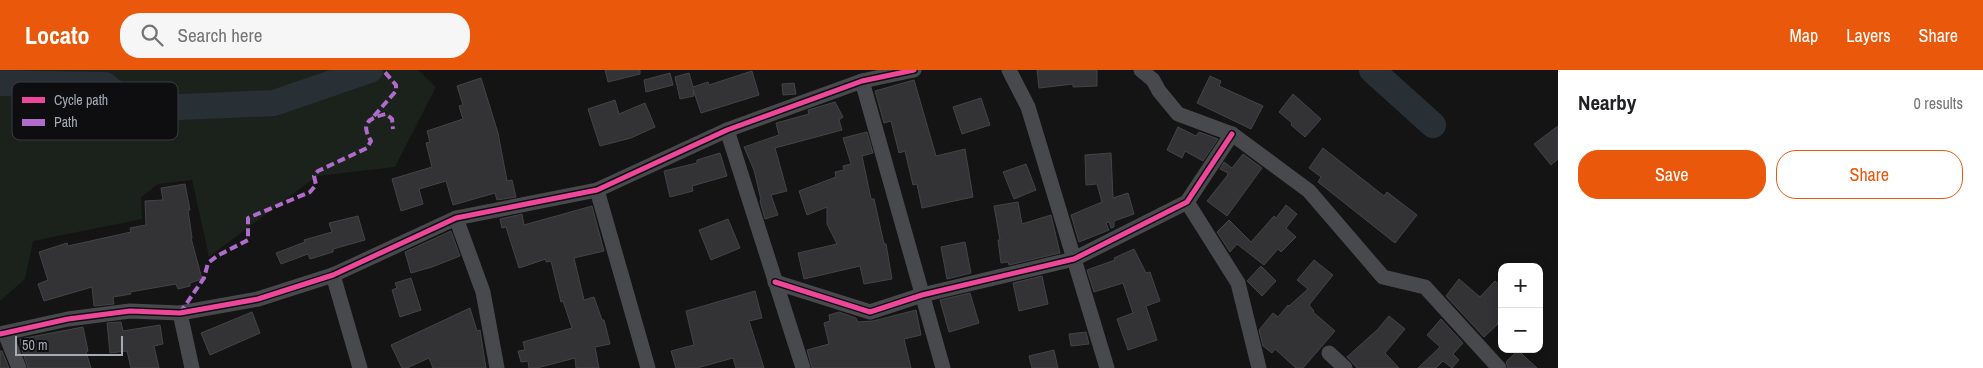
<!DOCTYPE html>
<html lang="en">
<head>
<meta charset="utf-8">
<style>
  body { margin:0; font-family:"Archivo Narrow",sans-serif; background:#f6f6f6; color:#202124 }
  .controls { position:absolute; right:15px; bottom:15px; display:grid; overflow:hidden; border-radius:10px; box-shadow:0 2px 12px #0003 }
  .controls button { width:45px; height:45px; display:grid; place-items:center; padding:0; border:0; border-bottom:1px solid #e0e0e0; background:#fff; color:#202124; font:25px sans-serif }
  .scale { position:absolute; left:15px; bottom:12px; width:108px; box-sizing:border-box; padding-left:5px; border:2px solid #a5aab5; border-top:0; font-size:14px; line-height:18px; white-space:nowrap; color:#a5aab5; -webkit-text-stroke:4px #0e0e10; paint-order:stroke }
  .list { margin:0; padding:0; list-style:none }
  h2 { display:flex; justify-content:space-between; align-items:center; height:65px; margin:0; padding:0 20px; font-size:21px }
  h2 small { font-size:16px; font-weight:400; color:#757577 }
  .actions { display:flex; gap:10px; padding:15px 20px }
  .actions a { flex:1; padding:11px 0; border:1px solid #ea580c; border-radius:20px; text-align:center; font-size:18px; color:#ea580c }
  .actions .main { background:#ea580c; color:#fff }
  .icon { flex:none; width:28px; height:28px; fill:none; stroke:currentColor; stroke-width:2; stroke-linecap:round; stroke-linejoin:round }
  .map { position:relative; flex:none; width:1558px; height:298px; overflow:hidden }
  header { display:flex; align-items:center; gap:30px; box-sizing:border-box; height:70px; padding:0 25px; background:#ea580c; color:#fff }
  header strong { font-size:24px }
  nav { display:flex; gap:28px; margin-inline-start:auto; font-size:18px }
  .search { width:350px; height:45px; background:#f6f6f6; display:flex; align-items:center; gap:12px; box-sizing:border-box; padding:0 18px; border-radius:20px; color:#757577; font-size:19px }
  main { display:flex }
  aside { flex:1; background:#fff }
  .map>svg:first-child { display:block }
  .green { fill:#1b211b }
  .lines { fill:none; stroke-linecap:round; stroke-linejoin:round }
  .river { stroke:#282f35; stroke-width:26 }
  .building { fill:#333335; stroke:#434448 }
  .street { stroke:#48494d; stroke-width:15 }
  .quiet { stroke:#b06ccc; stroke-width:4; stroke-dasharray:8 4; stroke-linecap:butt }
  .cycleway-casing { stroke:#0e0e10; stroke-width:8 }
  .cycleway { stroke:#ed469a; stroke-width:5 }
  .key { fill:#0e0e10; stroke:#3b3d42; stroke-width:1 }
  .key-label { font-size:14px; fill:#a5aab5 }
</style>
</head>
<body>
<header>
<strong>Locato</strong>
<div class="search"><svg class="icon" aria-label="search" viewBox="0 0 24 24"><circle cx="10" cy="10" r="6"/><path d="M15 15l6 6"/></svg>Search here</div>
<nav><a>Map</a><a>Layers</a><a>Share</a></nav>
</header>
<main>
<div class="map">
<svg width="1558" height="298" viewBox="0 0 1558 298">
  <rect width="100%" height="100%" fill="#141414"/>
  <path class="green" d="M14 0H418L436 17 395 97 317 106 209 187 192 110 158 114 141 127 142 149 33 171 25 209 0 231V16Z"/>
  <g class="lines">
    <g class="river">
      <path d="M1372 0 1433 55"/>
      <path d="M0 13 105 15 135 39 274 33 370 0"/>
    </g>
  </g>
  <g class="building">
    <path d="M605 0H640V4L608 12Z"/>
    <path d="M1037 0H1097V16L1073 17V14L1039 18Z"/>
    <path d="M752 1 759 25 701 43 693 19 694 26 680 29 675 7 689 3 693 17 708 12 709 15Z"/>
    <path d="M670 3 673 15 646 22 644 10Z"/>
    <path d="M1210 6 1221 11 1219 16 1263 36 1251 59 1197 33Z"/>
    <path d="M481 8 498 63 507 111 512 110 516 127 497 130 495 123 453 135 446 111 419 119 423 134 401 141 392 109 432 97 426 73 430 72 427 61 463 49 459 36 463 35 457 16Z"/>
    <path d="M914 10 936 86 965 79 973 127 922 138 917 114 913 115 905 81 899 83 891 51 884 53 875 21Z"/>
    <path d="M794 13 796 24 783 25 782 14Z"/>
    <path d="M1293 24 1321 49 1305 67 1291 55 1292 53 1279 42Z"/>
    <path d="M981 28 990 55 962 64 953 37Z"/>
    <path d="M615 30 619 44 645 33 655 57 631 68 600 76 588 39Z"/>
    <path d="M835 32 843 47 839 50 842 60 775 78 787 121 771 125 778 145 765 149 760 131 761 130 754 100 744 77 779 65 776 53 809 44 808 40Z"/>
    <path d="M1558 56V89L1551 95 1534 74Z"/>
    <path d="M1178 57 1196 66 1199 62 1218 69 1203 91 1185 81 1182 88 1167 80Z"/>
    <path d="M867 62 873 83 862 86 871 129H874L884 174H886L892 209 864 214 860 196 804 209 798 183 837 174 827 154V137L807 145 799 121 836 107 835 102 844 100 843 96 851 94 843 68Z"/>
    <path d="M1323 78 1384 126 1387 122 1417 145 1395 173 1318 112 1321 107 1309 98Z"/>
    <path d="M720 83 727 106 692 116 693 121 670 127 664 101 697 93V90Z"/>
    <path d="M1111 83 1113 128 1128 123 1134 144 1114 151V157L1111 158 1109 152 1106 153 1109 160 1079 172 1071 145 1102 132 1097 114 1086 115 1085 85Z"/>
    <path d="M1243 84 1262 98 1227 146 1207 131 1227 106 1228 103 1220 99 1224 92 1232 98Z"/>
    <path d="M1026 94 1036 120 1014 129 1003 102Z"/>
    <path d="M185 114 190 140H188L192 168H191L202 209 190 213V216L178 219 176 214 130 222 131 224 113 227 114 234 94 236 92 217 44 231 38 214 48 210 39 182 67 173 68 176 131 162 130 158 146 155 145 131 163 130 161 118Z"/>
    <path d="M1018 132 1022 154 1051 145 1060 183 1009 195 1008 192 1001 193 998 170H1000L994 136Z"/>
    <path d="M1286 135 1297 144 1286 158 1296 167 1281 182 1278 179 1264 195 1237 174 1230 182 1217 162 1229 150 1251 172 1274 146 1276 148Z"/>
    <path d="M592 136 604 181 574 188 584 230 594 227 602 250H604L610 274 595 277 599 298H576L575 288 537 298H529L528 291 521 292 518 281 525 280 523 272 572 258 563 231 561 232 551 191 546 192V189L519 198 506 157 502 158 500 149 522 144 524 155Z"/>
    <path d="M358 146 365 170 333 179V182L310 189 308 184 281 194 276 183 305 172 304 170 332 162 329 153Z"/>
    <path d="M728 149 740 178 711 190 699 160Z"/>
    <path d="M451 161 460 186 432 197 411 203 405 182Z"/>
    <path d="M965 172 971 203 947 209 941 177Z"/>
    <path d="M1134 179 1146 203 1150 202 1160 231 1146 236 1157 270 1128 280 1117 249 1133 243 1123 213 1094 222 1087 200 1115 190 1114 188Z"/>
    <path d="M1314 190 1333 205 1309 235 1314 241 1313 242 1335 261 1303 298H1296L1275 279 1272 283 1263 276 1259 260 1273 243 1278 247 1288 235 1289 236 1308 219 1297 210Z"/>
    <path d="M1261 196 1276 211 1262 226 1247 211Z"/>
    <path d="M1042 206 1048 234 1019 241 1013 213Z"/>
    <path d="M411 208 421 240 400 247 392 220 397 218 395 213Z"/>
    <path d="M1459 209 1480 227 1495 211 1502 217V248L1497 253 1498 254 1484 267 1446 226Z"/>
    <path d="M755 221 762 248 749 251 764 298H736L733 288 697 298H676L671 281 694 275 686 241Z"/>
    <path d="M970 223 979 253 949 262 940 230Z"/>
    <path d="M470 238 477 261 480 260 486 298H433L429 288 407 298H402L391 275Z"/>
    <path d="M916 240 921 265 904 269 911 298H812L807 280 829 274 824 253 830 251 829 245 839 242 856 248 858 252 873 251Z"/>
    <path d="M252 242 260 263 210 285 201 263Z"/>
    <path d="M1389 246 1405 259 1385 283 1399 298H1357L1347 287 1378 259Z"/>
    <path d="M1441 249 1463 273 1453 284 1459 290 1452 298 1443 291 1436 298H1418L1440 277 1427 265Z"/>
    <path d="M121 252 123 261 160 255 163 274 154 276 159 298H131L127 281 110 283 107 253Z"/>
    <path d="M83 257 88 281 86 282 91 298H28L20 274H21L20 269Z"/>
    <path d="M1086 262 1089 274 1071 276 1069 264Z"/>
    <path d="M1054 280 1058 298H1032L1029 286Z"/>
    <path d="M1518 280 1524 286 1537 298H1508L1506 292Z"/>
    <path d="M0 281H2L9 298H0Z"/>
  </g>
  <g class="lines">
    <g class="street">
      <path d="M1009 0 1028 37 1107 298"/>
      <path d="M1141 0 1153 10 1159 21 1178 44 1232 64 1309 121 1383 207 1425 217 1499 298"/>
      <path d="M862 11 943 298"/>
      <path d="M727 60 803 298"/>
      <path d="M597 120 648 298"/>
      <path d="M1187 132 1238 213 1259 298"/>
      <path d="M456 148 483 222 497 298"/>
      <path d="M333 205 360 298"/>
      <path d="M775 212 870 242 922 225 1074 189 1187 132 1232 64"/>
      <path d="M180 243 192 298"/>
      <path d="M5 263 19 298"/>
      <path d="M0 264 68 249 130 241 180 243 258 229 333 205 456 148 597 120 727 60 862 11 914 0"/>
      <path d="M1329 283 1345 298"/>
    </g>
    <g class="quiet">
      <path d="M374 46 396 21V15L383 0"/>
      <path d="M180 243 204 208 208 193 217 186 248 170V148L310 122 316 115 314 106 318 101 367 78 371 71C360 53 369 48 386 44L392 49 393 59"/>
    </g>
    <g class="cycleway-casing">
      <g id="cycleway">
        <path d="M775 212 870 242 922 225 1074 189 1187 132 1232 64"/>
        <path d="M0 264 68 249 130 241 180 243 258 229 333 205 456 148 597 120 727 60 862 11 914 0"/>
      </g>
    </g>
    <use href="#cycleway" class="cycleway"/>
  </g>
  <rect x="12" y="12" width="166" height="58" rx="8" class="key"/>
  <rect x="22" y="27" width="23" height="6" fill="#ed469a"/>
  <rect x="22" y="49" width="23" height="7" fill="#b06ccc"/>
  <g class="key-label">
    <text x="54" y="35">Cycle path</text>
    <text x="54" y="57">Path</text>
  </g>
</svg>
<div class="controls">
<button>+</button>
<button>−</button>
</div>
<div class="scale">50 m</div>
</div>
<aside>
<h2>Nearby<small>0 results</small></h2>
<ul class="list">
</ul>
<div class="actions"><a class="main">Save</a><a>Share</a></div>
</aside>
</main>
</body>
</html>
